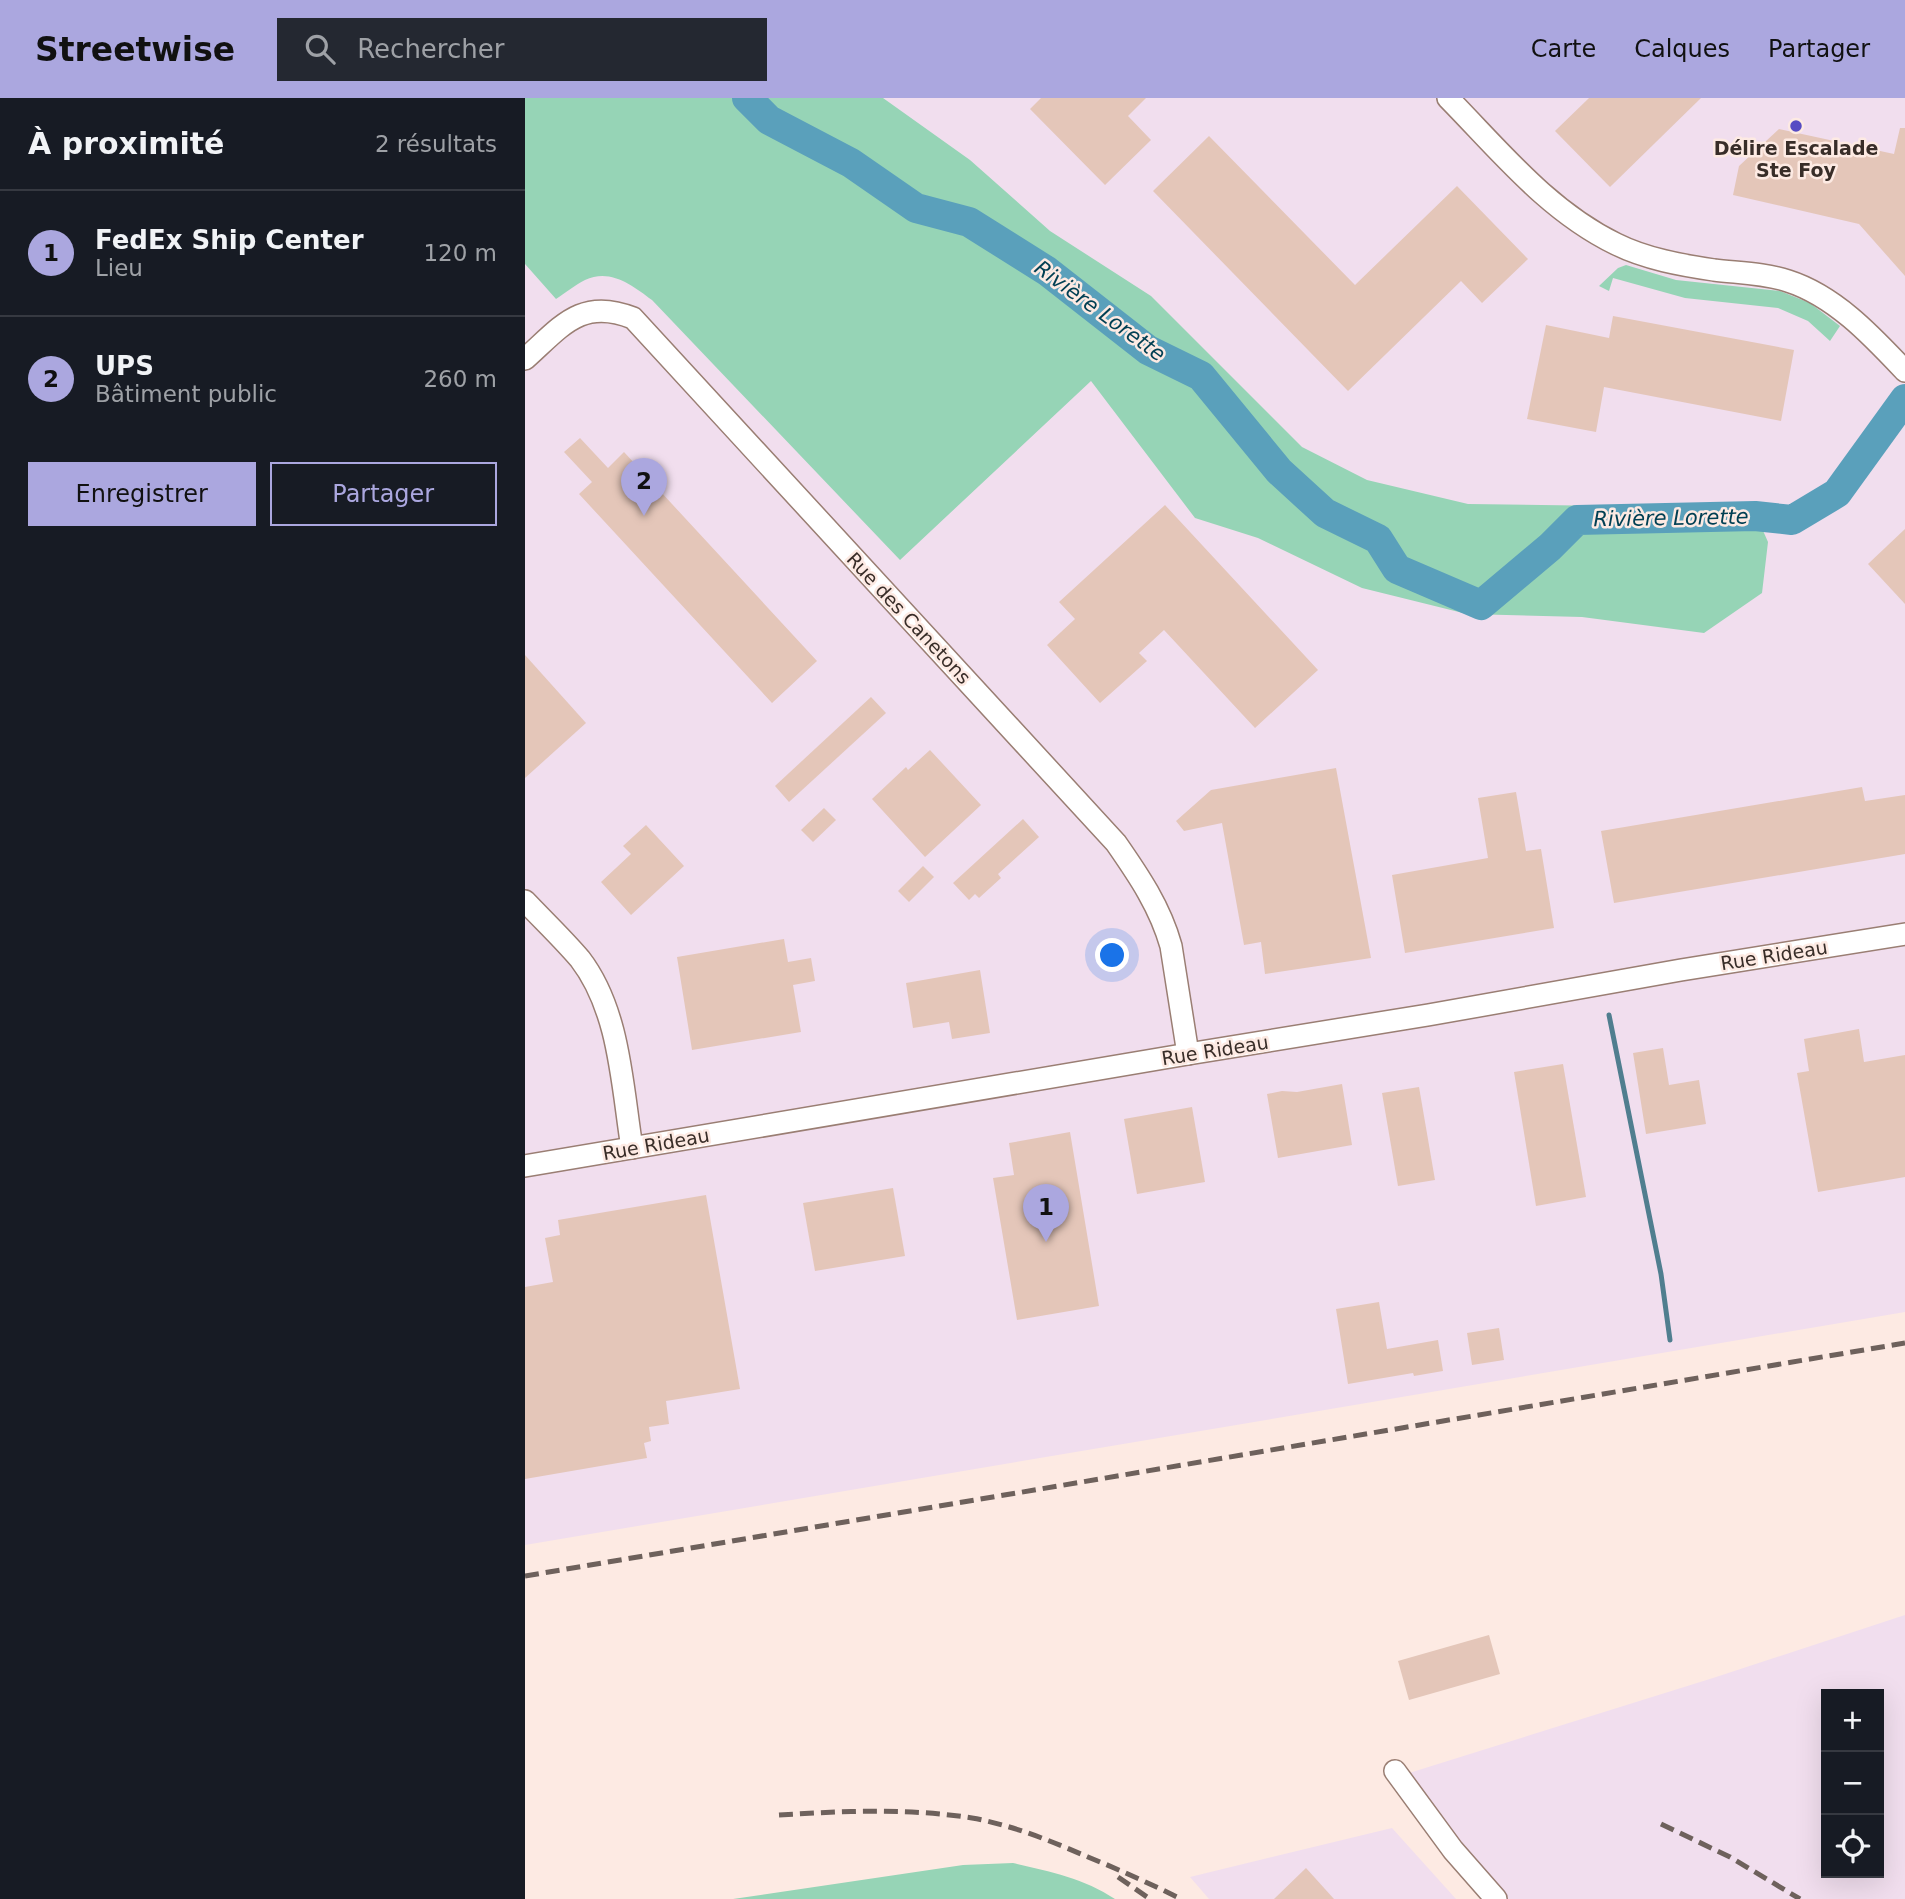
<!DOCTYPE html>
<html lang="fr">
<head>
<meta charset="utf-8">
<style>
  body { margin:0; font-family:"DejaVu Sans",sans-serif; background:#242831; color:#f1f3f6 }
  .controls { position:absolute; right:21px; bottom:21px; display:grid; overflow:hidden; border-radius:0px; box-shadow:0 7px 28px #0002 }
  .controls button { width:63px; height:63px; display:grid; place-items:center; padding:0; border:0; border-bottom:2px solid #363941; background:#171b24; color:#f1f3f6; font:35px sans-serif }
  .you { position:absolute; left:588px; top:858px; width:24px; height:24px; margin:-18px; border:5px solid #fff; border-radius:50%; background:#1a73e8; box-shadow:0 0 0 10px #1a73e833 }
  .badge { display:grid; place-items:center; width:46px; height:46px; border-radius:50%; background:#aba7df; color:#111; font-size:23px; font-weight:700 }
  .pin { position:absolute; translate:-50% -58px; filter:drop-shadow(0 2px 4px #0008) }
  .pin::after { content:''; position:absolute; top:37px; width:24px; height:21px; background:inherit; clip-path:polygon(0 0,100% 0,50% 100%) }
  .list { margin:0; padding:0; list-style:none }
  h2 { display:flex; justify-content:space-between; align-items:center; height:91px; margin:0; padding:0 28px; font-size:30px }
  h2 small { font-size:23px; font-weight:400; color:#9ea1a6 }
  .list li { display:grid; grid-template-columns:46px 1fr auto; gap:21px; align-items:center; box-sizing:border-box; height:126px; padding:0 28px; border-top:2px solid #363941 }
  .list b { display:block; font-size:26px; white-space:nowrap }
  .list p { margin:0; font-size:23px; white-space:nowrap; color:#9ea1a6 }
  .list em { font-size:23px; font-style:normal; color:#9ea1a6 }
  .actions { display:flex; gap:14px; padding:21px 28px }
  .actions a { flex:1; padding:16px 0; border:2px solid #aba7df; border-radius:0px; text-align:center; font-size:24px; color:#aba7df }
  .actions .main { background:#aba7df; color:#111 }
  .icon { flex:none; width:38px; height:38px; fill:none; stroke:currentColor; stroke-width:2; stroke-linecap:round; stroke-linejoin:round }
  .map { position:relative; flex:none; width:1380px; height:1801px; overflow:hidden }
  header { display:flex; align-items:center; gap:42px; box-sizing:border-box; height:98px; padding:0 35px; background:#aba7df; color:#111 }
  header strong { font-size:33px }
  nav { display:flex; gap:38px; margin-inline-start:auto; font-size:24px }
  .search { width:490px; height:63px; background:#242831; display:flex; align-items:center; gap:18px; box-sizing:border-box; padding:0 24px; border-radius:0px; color:#9ea1a6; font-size:26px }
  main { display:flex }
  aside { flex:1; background:#171b24 }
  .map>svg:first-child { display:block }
  .industrial { fill:#f1deee; fill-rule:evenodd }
  .green { fill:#96d4b6 }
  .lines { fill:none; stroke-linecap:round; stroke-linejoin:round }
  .stream { stroke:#507e8f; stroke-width:5 }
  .river { stroke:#5aa0bb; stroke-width:30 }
  .building { fill:#e4c6b9 }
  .minor-casing { stroke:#9a7e73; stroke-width:24 }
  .minor { stroke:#fff; stroke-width:21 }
  .rail { stroke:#6e615c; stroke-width:5; stroke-dasharray:14 7; stroke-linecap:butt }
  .poi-dot { fill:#564bc3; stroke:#fdeae3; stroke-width:2.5 }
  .labels { text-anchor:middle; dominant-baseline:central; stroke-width:5; stroke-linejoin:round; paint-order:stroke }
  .poi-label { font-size:19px; font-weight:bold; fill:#382d28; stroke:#fdeae3 }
  .street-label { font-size:19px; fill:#382d28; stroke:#fdeae3 }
  .water-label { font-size:21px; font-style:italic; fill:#003f53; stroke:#fdeae3 }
</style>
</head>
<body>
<header>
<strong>Streetwise</strong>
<div class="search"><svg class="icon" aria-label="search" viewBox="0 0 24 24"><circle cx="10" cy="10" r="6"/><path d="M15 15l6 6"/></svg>Rechercher</div>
<nav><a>Carte</a><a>Calques</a><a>Partager</a></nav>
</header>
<main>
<aside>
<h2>À proximité<small>2 résultats</small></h2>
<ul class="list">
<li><span class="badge">1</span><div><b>FedEx Ship Center</b><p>Lieu</p></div><em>120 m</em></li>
<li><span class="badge">2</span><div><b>UPS</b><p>Bâtiment public</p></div><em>260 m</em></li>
</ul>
<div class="actions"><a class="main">Enregistrer</a><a>Partager</a></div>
</aside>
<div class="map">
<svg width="1380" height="1801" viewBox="0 0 1380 1801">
  <rect width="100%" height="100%" fill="#fdeae3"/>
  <g class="industrial">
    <path d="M0 0H1380V1214L0 1447Z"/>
    <path d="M1380 1517V1801H971L865 1681 1188 1580ZM1301 1596H1354V1775H1301Z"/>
    <path d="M867 1730 931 1801H684L665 1779Z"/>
  </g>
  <g class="green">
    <path d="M0 0H358L445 62 525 133 626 198 777 349 842 382 943 406 1228 410 1243 444 1237 495 1179 535 1057 519 942 516 837 490 733 440 670 420 566 283 375 462 127 202C107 187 85 170 60 182 50 187 40 195 31 201L0 166Z"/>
    <path d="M1101 167 1151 182 1255 193 1285 205 1315 228 1305 243 1283 223 1253 210 1160 200 1088 180 1084 193 1074 188 1093 170Z"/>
    <path d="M488 1765C523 1773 559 1780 590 1801H208L438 1767Z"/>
  </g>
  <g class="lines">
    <path class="stream" d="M1084 917 1136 1176 1145 1242"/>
    <path class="river" d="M222 0 244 22 326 65 391 110 444 124 522 173 623 252 676 278 754 373 800 415 853 441 872 471 956 507 1025 449 1052 422 1230 418 1267 422 1312 395 1380 301"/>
  </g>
  <g class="building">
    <path d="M516 0H621L603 18 626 42 580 87 505 11Z"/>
    <path d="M1064 0H1176L1085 89 1030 33Z"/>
    <path d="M1375 30H1380V178L1334 126 1208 97 1214 68 1254 31 1369 56Z"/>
    <path d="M684 38 830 187 932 88 1003 161 957 205 936 183 823 293 628 93Z"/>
    <path d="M1088 218 1269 252 1256 323 1079 289 1071 334 1002 321 1021 227 1084 240Z"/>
    <path d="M55 340 83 370 99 354 292 563 247 605 54 396 67 384 39 354Z"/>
    <path d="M640 407 793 572 730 630 639 532 614 555 622 563 575 605 522 547 550 521 534 504Z"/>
    <path d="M1380 431V506L1343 466Z"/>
    <path d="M0 557 61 625 0 680Z"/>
    <path d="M346 599 361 615 264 704 250 688Z"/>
    <path d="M405 652 456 707 400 759 347 701 381 669 383 672Z"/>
    <path d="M811 670 846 860 740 876 736 844 719 847 697 725 659 733 651 723 686 692Z"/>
    <path d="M1337 689 1340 703 1380 697V756L1089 805 1076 733Z"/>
    <path d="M991 694 1001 753 1016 751 1029 830 880 855 867 777 963 760 953 700Z"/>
    <path d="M299 710 311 722 288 744 276 732Z"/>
    <path d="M498 721 514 739 473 776 476 780 454 800 450 796 444 802 428 785Z"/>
    <path d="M121 727 159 768 106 817 76 784 106 756 98 748Z"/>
    <path d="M398 768 409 779 384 804 373 793Z"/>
    <path d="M259 841 263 864 286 860 290 883 268 887 276 934 167 952 152 859Z"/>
    <path d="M455 872 465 935 427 941 424 924 388 930 381 885Z"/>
    <path d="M1334 931 1339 964 1380 957V1079L1293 1094 1272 975 1284 973 1279 941Z"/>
    <path d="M1138 950 1144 987 1174 982 1181 1026 1121 1036 1108 955Z"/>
    <path d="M1038 966 1061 1099 1011 1108 989 974Z"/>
    <path d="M817 986 827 1047 753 1060 742 996 757 993 772 994Z"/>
    <path d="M894 989 910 1082 873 1088 857 995Z"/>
    <path d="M667 1009 680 1084 612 1096 599 1021Z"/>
    <path d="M545 1034 574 1208 492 1222 468 1080 489 1077 484 1045Z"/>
    <path d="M368 1090 380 1158 290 1173 278 1105Z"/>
    <path d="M181 1097 215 1291 141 1303 144 1326 124 1329 126 1343 119 1345 122 1360 0 1381V1189L28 1184 20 1140 35 1137 33 1122Z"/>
    <path d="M854 1204 862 1251 913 1242 918 1273 889 1278 888 1275 823 1286 811 1211Z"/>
    <path d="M974 1230 979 1262 947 1267 942 1235Z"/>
    <path d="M964 1537 975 1576 884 1602 873 1563Z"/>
    <path d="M781 1770 809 1801H749Z"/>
  </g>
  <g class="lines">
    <g class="minor-casing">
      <g id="minor">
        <path d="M923 0C975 53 1023 113 1091 146 1121 161 1156 167 1189 172 1214 175 1239 175 1263 183 1310 198 1347 238 1380 273"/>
        <path d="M0 261C36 229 56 199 108 220L591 745C614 778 635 809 646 848L663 956"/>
        <path d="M0 803C18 822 38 841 55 861 95 913 97 988 107 1050"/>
        <path d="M0 1068 663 956 903 917 1156 872 1380 836"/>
        <path d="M870 1673 928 1752 971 1801"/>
      </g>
    </g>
    <use href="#minor" class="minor"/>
    <g class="rail">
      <path d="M0 1478 1380 1245"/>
      <path d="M254 1717C318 1713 384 1710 447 1720 487 1727 526 1743 563 1759 595 1772 626 1786 656 1801"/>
      <path d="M1136 1726 1205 1759 1275 1801"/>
      <path d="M593 1779 625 1801"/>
    </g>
  </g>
  <circle class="poi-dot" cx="1271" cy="28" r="7"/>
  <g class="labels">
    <g class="poi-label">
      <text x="1271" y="50">Délire Escalade<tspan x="1271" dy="22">Ste Foy</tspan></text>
    </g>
    <g class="street-label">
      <text transform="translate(384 520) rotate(47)">Rue des Canetons</text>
      <text transform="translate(1249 857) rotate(-9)">Rue Rideau</text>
      <text transform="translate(690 952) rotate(-9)">Rue Rideau</text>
      <text transform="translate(131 1046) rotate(-10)">Rue Rideau</text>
    </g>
    <g class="water-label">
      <text transform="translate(575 213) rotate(36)">Rivière Lorette</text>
      <text transform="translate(1146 420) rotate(-1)">Rivière Lorette</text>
    </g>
  </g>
</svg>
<div class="controls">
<button>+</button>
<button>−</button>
<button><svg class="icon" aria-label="locate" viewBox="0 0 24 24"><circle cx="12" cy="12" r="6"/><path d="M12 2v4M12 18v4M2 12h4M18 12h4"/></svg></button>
</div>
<div class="you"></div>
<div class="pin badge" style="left:521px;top:1144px">1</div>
<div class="pin badge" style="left:119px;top:418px">2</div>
</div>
</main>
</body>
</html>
